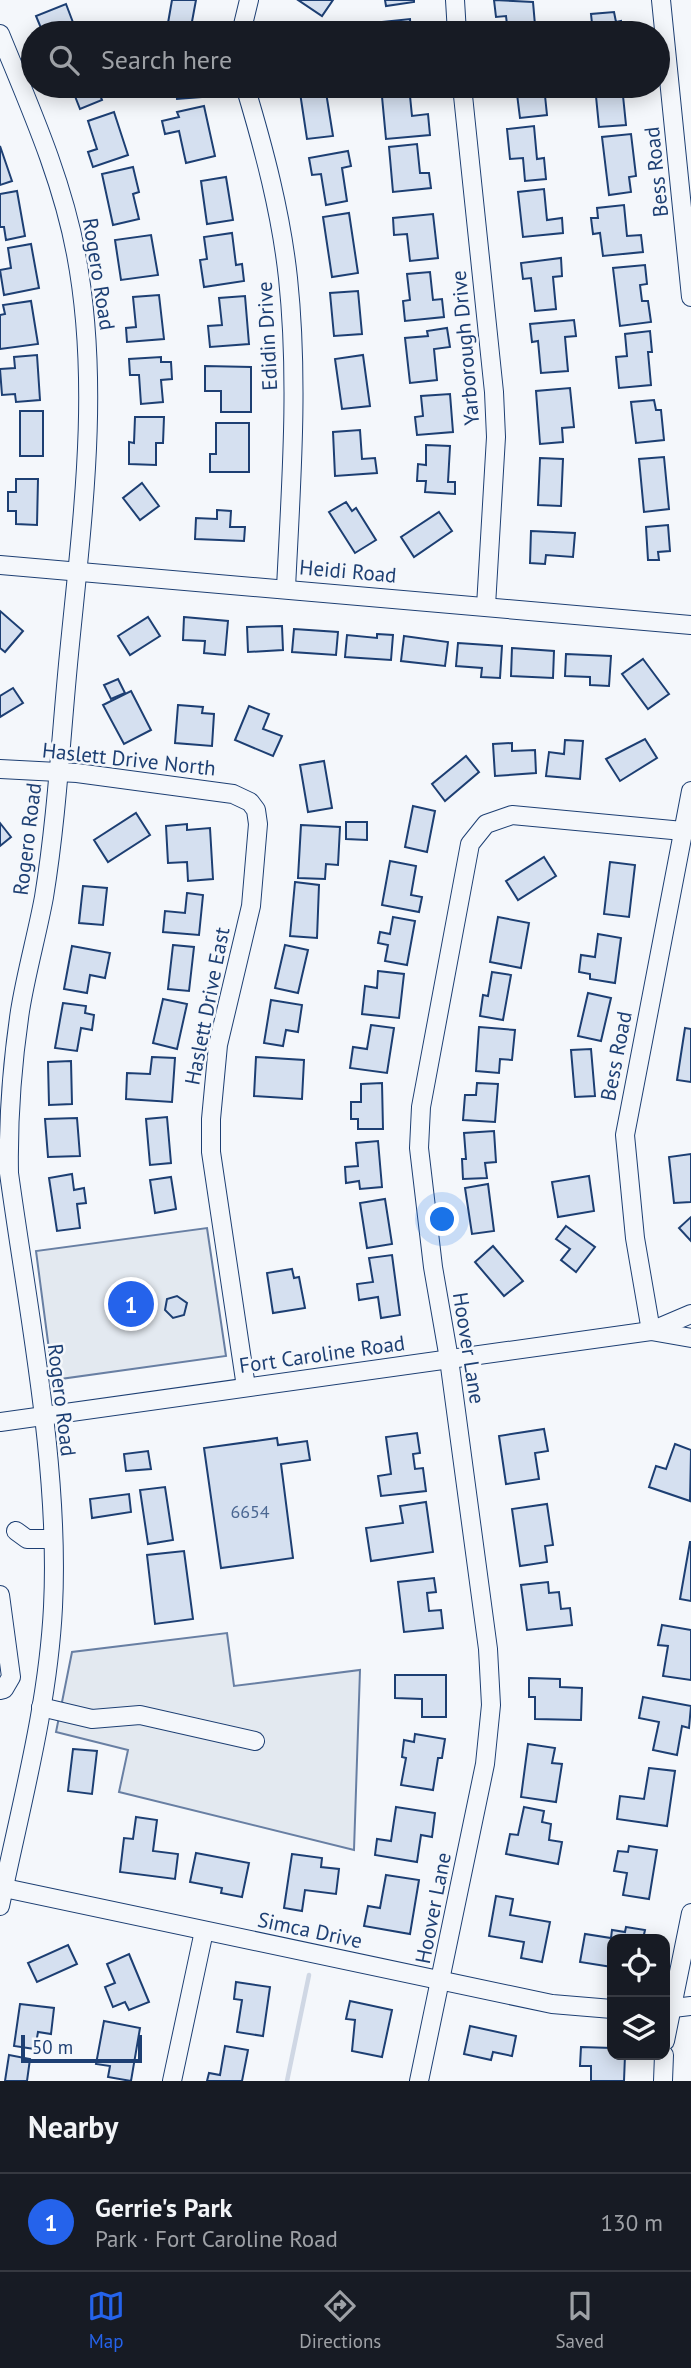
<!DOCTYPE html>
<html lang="en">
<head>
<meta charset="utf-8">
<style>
  body { margin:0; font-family:"PT Sans",sans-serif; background:#242831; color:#f1f3f6 }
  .controls { position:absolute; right:21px; bottom:21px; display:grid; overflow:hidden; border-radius:14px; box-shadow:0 4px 18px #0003 }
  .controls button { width:63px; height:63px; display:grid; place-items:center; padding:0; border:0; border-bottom:2px solid #363941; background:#171b24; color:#f1f3f6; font:35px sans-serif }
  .scale { position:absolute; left:21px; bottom:18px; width:121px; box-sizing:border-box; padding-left:7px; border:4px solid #1d3f73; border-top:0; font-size:19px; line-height:24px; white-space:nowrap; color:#1d3f73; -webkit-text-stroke:5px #f4f7fb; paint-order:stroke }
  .you { position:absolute; left:443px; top:1220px; width:24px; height:24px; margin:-18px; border:5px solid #fff; border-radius:50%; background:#1a73e8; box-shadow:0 0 0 10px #1a73e833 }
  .badge { display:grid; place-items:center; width:46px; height:46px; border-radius:50%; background:#2563eb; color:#fff; font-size:23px; font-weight:700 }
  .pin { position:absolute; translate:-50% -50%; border:4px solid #fff; box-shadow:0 2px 7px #0006 }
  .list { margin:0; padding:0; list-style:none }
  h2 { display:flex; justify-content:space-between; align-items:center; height:91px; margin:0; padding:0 28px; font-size:30px }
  h2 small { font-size:23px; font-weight:400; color:#9ea1a6 }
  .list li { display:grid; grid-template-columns:46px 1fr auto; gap:21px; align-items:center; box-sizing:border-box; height:98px; padding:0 28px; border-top:2px solid #363941 }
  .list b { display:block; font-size:26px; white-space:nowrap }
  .list p { margin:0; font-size:23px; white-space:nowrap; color:#9ea1a6 }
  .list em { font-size:23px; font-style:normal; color:#9ea1a6 }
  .icon { flex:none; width:38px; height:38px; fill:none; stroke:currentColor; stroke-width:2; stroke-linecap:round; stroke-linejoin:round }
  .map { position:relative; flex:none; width:691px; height:2081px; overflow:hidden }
  .search { position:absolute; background:#171b24; box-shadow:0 4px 18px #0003; left:21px; right:21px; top:21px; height:77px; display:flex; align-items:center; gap:18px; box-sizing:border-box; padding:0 24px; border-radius:38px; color:#9ea1a6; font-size:26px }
  .sheet { height:189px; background:#171b24 }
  nav { display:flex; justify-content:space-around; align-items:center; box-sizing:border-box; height:98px; border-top:2px solid #363941; background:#171b24; font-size:19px; color:#9ea1a6 }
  nav a { display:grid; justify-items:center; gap:4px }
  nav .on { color:#2563eb }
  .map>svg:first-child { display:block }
  .green { fill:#e3e9f0; stroke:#687fa3; stroke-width:2 }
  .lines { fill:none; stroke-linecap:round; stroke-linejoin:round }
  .stream { stroke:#cfd7e4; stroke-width:4.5 }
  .building { fill:#d5e0f0; stroke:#1d3f73; stroke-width:2 }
  .minor-casing { stroke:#1d3f73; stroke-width:20 }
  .minor { stroke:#f4f7fb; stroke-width:18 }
  .labels { text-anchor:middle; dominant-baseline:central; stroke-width:5; stroke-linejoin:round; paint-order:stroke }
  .number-label { font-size:18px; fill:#4b6792 }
  .street-label { font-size:21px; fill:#1d3f73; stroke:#f4f7fb }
</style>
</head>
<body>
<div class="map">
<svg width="691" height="2081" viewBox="0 0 691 2081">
  <rect width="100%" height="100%" fill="#f4f7fb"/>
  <g class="green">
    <path d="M207 1228 226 1356 53 1380 36 1251Z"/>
    <path d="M227 1633 234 1686 360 1670 354 1850 119 1792 128 1750 56 1732 72 1652Z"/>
  </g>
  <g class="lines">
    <path class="stream" d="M287 2081 309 1975"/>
  </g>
  <g class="building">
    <path d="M172 0H196L191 27 168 23Z"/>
    <path d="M298 0H333L322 16Z"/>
    <path d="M385 0H414V2L386 6Z"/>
    <path d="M494 0 533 2 535 25 544 24 545 33H508L506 16 496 17Z"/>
    <path d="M66 4 77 33H43L36 16Z"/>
    <path d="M614 12 616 22 621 21 622 33H593L591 14Z"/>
    <path d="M410 19 411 33H385L383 22Z"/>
    <path d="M313 24 314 33H287L286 28Z"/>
    <path d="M71 86H108L98 90 102 100 80 109Z"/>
    <path d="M166 86H200L201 97 177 99 176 90 167 91Z"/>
    <path d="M299 86H325L333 136 307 139Z"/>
    <path d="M381 86H409L412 116 428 114 430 135 386 139Z"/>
    <path d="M516 86H544L547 115 520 118Z"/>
    <path d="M595 86H622L626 125 599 127Z"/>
    <path d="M204 106 215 156 186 163 179 131 165 134 162 121 179 117 177 112Z"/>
    <path d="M114 112 128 155 93 167 88 152 97 149 88 121Z"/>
    <path d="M534 126 537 159 544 158 546 179 525 181 523 158 510 159 507 129Z"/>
    <path d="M631 134 636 176 629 177 631 192 609 195 602 137Z"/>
    <path d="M417 144 420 173H429L431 188 393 192 389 147Z"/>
    <path d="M0 146 12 181 0 185Z"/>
    <path d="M348 151 351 166 342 168 347 201 326 205 321 174 312 175 309 158Z"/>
    <path d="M133 167 139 192 133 194 139 219 113 225 102 174Z"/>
    <path d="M226 177 233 220 207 224 201 181Z"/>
    <path d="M544 189 547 220 562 218 563 233 523 237 518 192Z"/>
    <path d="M17 191 25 236 6 240 4 227H0V194Z"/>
    <path d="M624 205 627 236 641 235 643 252 603 256 600 233 593 234 591 218H598L597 208Z"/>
    <path d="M349 213 358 273 332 277 323 217Z"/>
    <path d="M433 214 438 258 410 261 407 234 394 235 393 218Z"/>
    <path d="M232 233 236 265 242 264 244 281 204 287 200 260 207 259 204 237Z"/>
    <path d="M151 235 158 275 121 280 115 240Z"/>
    <path d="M31 244 39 288 4 295 0 270 11 268 8 248Z"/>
    <path d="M561 258 562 276 553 277 556 309 535 311 531 278 523 279 521 263Z"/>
    <path d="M645 265 647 284 640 285 642 301H648L651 322 620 326 613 268Z"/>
    <path d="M430 272 433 300 442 299 444 317 405 321 403 301 410 300 407 274Z"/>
    <path d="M358 291 362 334 334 336 330 293Z"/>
    <path d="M159 295 164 339 127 342 126 328 136 327 133 297Z"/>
    <path d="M245 296 249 344 210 347 208 326 222 325 219 298Z"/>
    <path d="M31 301 38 344 0 349V315L5 314 3 305Z"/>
    <path d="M574 320 576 336 565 337 568 371 541 373 538 341 532 342 530 324Z"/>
    <path d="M447 328 450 347 434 349 437 380 410 383 405 338 428 336 427 331Z"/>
    <path d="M650 331 652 352H648L651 385 619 388 616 357 627 356 625 334Z"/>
    <path d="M37 355 40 400 16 402 15 394 2 395 0 369 15 368 14 357Z"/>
    <path d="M363 355 370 406 342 409 335 359Z"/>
    <path d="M161 357V362H171L172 379 161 380 163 402 141 404 139 375H130L129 359Z"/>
    <path d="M205 366 251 367V412H221V391H205Z"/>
    <path d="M570 388 574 427 562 428 563 442 540 444 536 391Z"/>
    <path d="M450 394 453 432 417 435 415 417 423 416 421 396Z"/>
    <path d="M654 400 656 410H661L664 440 636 443 631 402Z"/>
    <rect x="20" y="411" width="23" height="45"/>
    <path d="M135 417H164L163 443H156V465L129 464V442L134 443Z"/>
    <path d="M216 423H249V472H210V454H216Z"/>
    <path d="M360 430 362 459 375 458 377 473 335 476 333 432Z"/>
    <path d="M426 445 450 446 448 482H455V494L425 492 426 481H417L418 464 426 465Z"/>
    <path d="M664 457 669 509 644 512 639 459Z"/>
    <path d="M540 458 563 459 561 506 538 505Z"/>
    <path d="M16 479H38L37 525 16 524V511H8V492H16Z"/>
    <path d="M142 483 159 506 140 520 123 498Z"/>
    <path d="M346 502 352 511 356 508 376 540 355 553 329 512Z"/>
    <path d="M217 510 231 511 230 527H245L244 541 195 539 196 518 217 519Z"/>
    <path d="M439 512 452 531 414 557 401 537Z"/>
    <path d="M668 525 670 551 658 552 659 560H648L646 527Z"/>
    <path d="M531 531 575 533 573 557 546 555 545 564 530 563Z"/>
    <path d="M0 611 23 631 5 652 0 648Z"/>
    <path d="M148 617 160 636 130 655 118 636Z"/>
    <path d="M184 617 228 621 225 655 204 653 205 641 183 640Z"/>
    <path d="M282 626 283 650 248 652 247 627Z"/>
    <path d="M294 629 338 632 336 655 292 652Z"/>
    <path d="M377 634 393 635 391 660 345 657 347 635 377 638Z"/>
    <path d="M404 636 448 642 445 666 401 661Z"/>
    <path d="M458 643 502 646 500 678 481 677 482 668 456 666Z"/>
    <path d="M512 648 554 651 553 678 511 676Z"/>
    <path d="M566 654 611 656 609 686 590 685V677L565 676Z"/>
    <path d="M643 659 669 694 648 709 622 674Z"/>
    <path d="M118 679 125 693 111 699 104 685Z"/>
    <path d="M13 688 23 703 0 717V696Z"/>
    <path d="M131 691 151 730 124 744 103 705Z"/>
    <path d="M178 705 203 707 202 713 214 714 212 746 175 743Z"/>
    <path d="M249 706 269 714 263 729 282 736 273 756 235 740Z"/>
    <path d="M645 739 657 758 620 781 606 759Z"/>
    <path d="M565 740 583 741 580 779 546 776 549 752 564 754Z"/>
    <path d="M512 743V751L535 750 536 773 495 776 493 744Z"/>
    <path d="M466 756 479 772 445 801 432 784Z"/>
    <path d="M324 761 332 808 308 812 300 765Z"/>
    <path d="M413 806 435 811 427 852 405 847Z"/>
    <path d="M136 813 150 835 108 862 94 840Z"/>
    <path d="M346 822H367V840L346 839Z"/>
    <path d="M0 823 11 837 0 846Z"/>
    <path d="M187 824V830L210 828 213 879 188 881 187 862 168 863 166 826Z"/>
    <path d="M301 825 340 827 338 865 326 864 325 879 298 878Z"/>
    <path d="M544 857 556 876 518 900 506 881Z"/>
    <path d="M390 861 416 866 411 895 422 897 419 912 382 905Z"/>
    <path d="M610 862 635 865 629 917 604 914Z"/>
    <path d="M295 882 319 885 317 938 290 936Z"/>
    <path d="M83 886 107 888 103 925 79 923Z"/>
    <path d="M187 893 203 895 199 935 163 932 165 911 185 913Z"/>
    <path d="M393 917 415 921 407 965 385 961 388 945 378 943 380 932 390 934Z"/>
    <path d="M498 917 529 923 521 968 490 962Z"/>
    <path d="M598 934 621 938 615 983 590 979V974L579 972 581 955 595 957Z"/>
    <path d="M173 945 194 947 189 991 168 989Z"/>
    <path d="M285 945 308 950 298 993 275 988Z"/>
    <path d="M72 946 110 953 105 978 90 975 87 993 64 989Z"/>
    <path d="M378 971 404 974 399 1018 362 1014 365 986 377 988Z"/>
    <path d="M492 972 511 975 503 1020 480 1016 483 995 488 996Z"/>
    <path d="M588 993 611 998 601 1041 578 1036Z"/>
    <path d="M163 999 187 1004 177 1049 153 1043Z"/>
    <path d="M271 1000 302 1005 298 1032 286 1030 283 1046 264 1043Z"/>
    <path d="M63 1003 86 1006 85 1013 94 1015 92 1030 81 1028 77 1051 55 1048Z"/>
    <path d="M371 1025 394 1028 387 1073 350 1068 353 1047 367 1049Z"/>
    <path d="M479 1027 515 1030 512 1060 500 1059 499 1073 476 1071Z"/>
    <path d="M685 1028 691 1029V1082L677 1080Z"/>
    <path d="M591 1049 595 1096 575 1097 571 1050Z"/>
    <path d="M152 1057 175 1058 172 1102 126 1099 127 1073 150 1074Z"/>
    <path d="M256 1057 304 1060 302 1099 254 1096Z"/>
    <path d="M71 1061 72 1104 49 1105 48 1062Z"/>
    <path d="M382 1083 383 1129H358V1119H351V1102H361V1084Z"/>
    <path d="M477 1083 498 1084 495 1122 463 1120 465 1095H476Z"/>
    <path d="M167 1117 171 1163 150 1165 146 1119Z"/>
    <path d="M77 1118 80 1156 48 1157 45 1119Z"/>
    <path d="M494 1131 496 1162 485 1163 487 1178 463 1179 462 1159H466L464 1133Z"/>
    <path d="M378 1141 382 1187 360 1189 359 1181 346 1183 345 1167 358 1166 356 1143Z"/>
    <path d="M691 1154V1202L674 1203 669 1157Z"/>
    <path d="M72 1174 74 1190 84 1188 86 1203 77 1204 80 1228 57 1231 49 1178Z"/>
    <path d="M589 1176 594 1211 558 1217 552 1182Z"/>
    <path d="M171 1177 176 1209 155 1213 150 1180Z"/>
    <path d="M488 1184 494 1231 472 1234 465 1188Z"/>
    <path d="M385 1199 392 1244 367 1248 360 1203Z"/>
    <path d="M691 1217V1241L679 1228Z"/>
    <path d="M566 1226 595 1247 576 1272 561 1260 570 1249 556 1239Z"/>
    <path d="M493 1246 523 1281 504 1296 475 1262Z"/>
    <path d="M392 1255 400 1315 381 1318 378 1297 359 1300 357 1284 373 1282 369 1258Z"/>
    <path d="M292 1269 294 1278 299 1277 305 1308 273 1313 267 1273Z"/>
    <path d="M177 1296 187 1303 184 1315 173 1318 165 1310 167 1299Z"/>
    <path d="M544 1429 548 1451 535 1453 539 1479 506 1484 499 1436Z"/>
    <path d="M417 1433 420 1453 413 1454 415 1469 423 1468 426 1491 381 1496 378 1476 391 1474 386 1437Z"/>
    <path d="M277 1438 278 1445 307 1441 310 1460 281 1464 293 1558 221 1568 204 1448Z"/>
    <path d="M675 1444 691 1450 690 1501 649 1487 656 1466 666 1469Z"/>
    <path d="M148 1451 151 1469 126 1471 124 1454Z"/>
    <path d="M165 1487 173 1540 148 1544 140 1490Z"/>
    <path d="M129 1494 131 1512 92 1518 90 1499Z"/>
    <path d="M426 1502 433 1552 371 1561 366 1528 403 1523 400 1506Z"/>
    <path d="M547 1504 553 1545 545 1546 547 1562 520 1566 512 1509Z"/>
    <path d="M690 1542H691V1601L680 1599Z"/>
    <path d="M184 1551 193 1619 155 1624 147 1555Z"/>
    <path d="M434 1578 436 1592 427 1593 429 1611 441 1610 443 1628 404 1632 398 1582Z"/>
    <path d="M548 1582 549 1593 559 1592 561 1609 570 1608 572 1625 527 1630 521 1585Z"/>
    <path d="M662 1625 691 1630V1680L663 1676 668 1646 658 1645Z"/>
    <path d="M395 1675H446V1717H422V1699L395 1698Z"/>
    <path d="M529 1678 560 1679V1687L582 1688 581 1720 535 1719V1697H529Z"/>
    <path d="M643 1697 691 1706 689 1728 682 1726 677 1755 653 1750 659 1722 639 1718Z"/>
    <path d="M415 1734 445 1739 442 1758H438L433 1790 401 1785 406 1758 402 1757 404 1740 414 1742Z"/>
    <path d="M528 1744 555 1748 552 1763 562 1764 556 1802 521 1797Z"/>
    <path d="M73 1749 97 1751 92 1794 68 1791Z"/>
    <path d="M649 1768 675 1771 667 1826 617 1819 620 1796 644 1799Z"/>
    <path d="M396 1807 435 1813 432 1837 421 1835 417 1862 375 1855 377 1839 391 1841Z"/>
    <path d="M524 1807 544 1811 542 1822 551 1824 549 1840 562 1842 558 1864 506 1854 510 1834 518 1835Z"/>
    <path d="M136 1817 157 1820 153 1851 178 1854 175 1879 120 1872 124 1838 133 1839Z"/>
    <path d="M629 1846 657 1850 649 1899 623 1895 627 1873 614 1871 618 1851 628 1852Z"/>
    <path d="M196 1853 249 1863 242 1897 221 1893 222 1888 190 1882Z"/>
    <path d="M292 1854 322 1858 321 1867 339 1869 336 1894 305 1890 302 1911 284 1908Z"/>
    <path d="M386 1875 419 1880 410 1934 364 1926 368 1906 380 1908Z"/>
    <path d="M496 1896 513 1899 510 1915 550 1922 542 1962 521 1958 524 1942 489 1936Z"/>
    <path d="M626 1927 645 1930 643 1939H612V1967L580 1962 585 1934 611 1938 612 1930 625 1932Z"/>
    <path d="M68 1945 77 1964 37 1982 28 1963Z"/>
    <path d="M129 1954 149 2002 129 2010 125 2002 113 2007 105 1987 115 1983 107 1964Z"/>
    <path d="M236 1982 270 1987 263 2036 237 2032 242 2000 234 1999Z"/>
    <path d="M350 2001 392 2010 382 2057 352 2051 355 2020 346 2019Z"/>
    <path d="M20 2004 54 2008 51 2034 38 2032 35 2049 14 2046Z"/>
    <path d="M104 2021 140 2028 131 2081 108 2077 110 2066 96 2064Z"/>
    <path d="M470 2026 516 2036 512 2056 493 2052 491 2060 464 2054Z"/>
    <path d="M225 2046 248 2050 242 2081H207L209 2073 220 2075Z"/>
    <path d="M581 2047 612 2048V2055H625L624 2081H591V2066H580Z"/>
    <path d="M9 2055 30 2059 27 2081H5Z"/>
  </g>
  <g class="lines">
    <g class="minor-casing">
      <g id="minor">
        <path d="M455 0 457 33"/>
        <path d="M661 0 691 297"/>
        <path d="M241 33 249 0"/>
        <path d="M0 34C29 105 62 178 76 254 101 386 82 521 69 654 61 735 57 817 44 897 37 935 26 973 20 1011 12 1065 8 1119 9 1173 28 1312 60 1468 53 1607 48 1708 20 1808 0 1906"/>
        <path d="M245 86C264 149 281 213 288 278 299 381 291 485 286 588"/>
        <path d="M462 86 494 392 496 437 486 606"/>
        <path d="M0 565 691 625"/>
        <path d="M0 769 77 773 233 794 250 802 256 810 258 824 251 906 218 1045 211 1119V1152L246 1387"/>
        <path d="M651 1331 635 1238 625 1135 691 791"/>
        <path d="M651 1331 691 1338"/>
        <path d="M0 1422 651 1331 691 1314"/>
        <path d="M16 1531 27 1539H53"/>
        <path d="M0 1595 11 1677 4 1689 0 1690"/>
        <path d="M41 1707 92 1719 140 1715 255 1741"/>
        <path d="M0 1887 552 2004 612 2009"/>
        <path d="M665 2009 691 2006"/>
        <path d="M665 2041 691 1913"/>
        <path d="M172 2081 204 1931"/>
        <path d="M419 2081 485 1764 491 1705 488 1649 449 1359 433 1267 419 1148 421 1107 470 844 486 824 512 815 683 831"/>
        <path d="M663 2081 664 2055"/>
      </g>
    </g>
    <use href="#minor" class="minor"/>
  </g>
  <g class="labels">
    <g class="number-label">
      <text x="250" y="1511">6654</text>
    </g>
    <g class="street-label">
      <text transform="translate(656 172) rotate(-96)">Bess Road</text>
      <text transform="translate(99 274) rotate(81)">Rogero Road</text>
      <text transform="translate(267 336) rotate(-93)">Edidin Drive</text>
      <text transform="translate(465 348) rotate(-95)">Yarborough Drive</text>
      <text transform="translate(348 571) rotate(5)">Heidi Road</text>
      <text transform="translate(129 759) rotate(6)">Haslett Drive North</text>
      <text transform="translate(27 839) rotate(-83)">Rogero Road</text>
      <text transform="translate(207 1006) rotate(-79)">Haslett Drive East</text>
      <text transform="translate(616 1056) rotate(-79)">Bess Road</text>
      <text transform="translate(469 1348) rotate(81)">Hoover Lane</text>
      <text transform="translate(322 1354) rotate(-8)">Fort Caroline Road</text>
      <text transform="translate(62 1400) rotate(83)">Rogero Road</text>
      <text transform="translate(433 1908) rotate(-79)">Hoover Lane</text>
      <text transform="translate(310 1930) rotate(12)">Simca Drive</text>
    </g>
  </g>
</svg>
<div class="controls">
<button><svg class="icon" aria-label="locate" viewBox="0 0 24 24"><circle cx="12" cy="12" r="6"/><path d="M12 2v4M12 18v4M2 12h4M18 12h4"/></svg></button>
<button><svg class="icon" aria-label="layers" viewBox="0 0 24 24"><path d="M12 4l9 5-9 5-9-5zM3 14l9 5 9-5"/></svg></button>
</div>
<div class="scale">50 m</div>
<div class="you"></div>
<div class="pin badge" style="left:131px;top:1304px">1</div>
<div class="search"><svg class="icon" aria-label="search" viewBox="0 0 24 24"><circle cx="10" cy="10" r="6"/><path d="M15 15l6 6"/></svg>Search here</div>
</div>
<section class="sheet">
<h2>Nearby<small></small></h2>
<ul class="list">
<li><span class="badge">1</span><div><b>Gerrie's Park</b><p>Park · Fort Caroline Road</p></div><em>130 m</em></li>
</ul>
</section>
<nav>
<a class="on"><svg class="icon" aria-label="map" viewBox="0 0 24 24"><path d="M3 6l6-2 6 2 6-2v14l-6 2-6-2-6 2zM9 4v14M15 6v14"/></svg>Map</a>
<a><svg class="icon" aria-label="directions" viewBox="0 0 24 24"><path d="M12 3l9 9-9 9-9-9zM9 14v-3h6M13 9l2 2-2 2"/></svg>Directions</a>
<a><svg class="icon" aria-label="saved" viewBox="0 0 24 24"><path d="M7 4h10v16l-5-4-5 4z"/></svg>Saved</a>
</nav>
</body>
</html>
